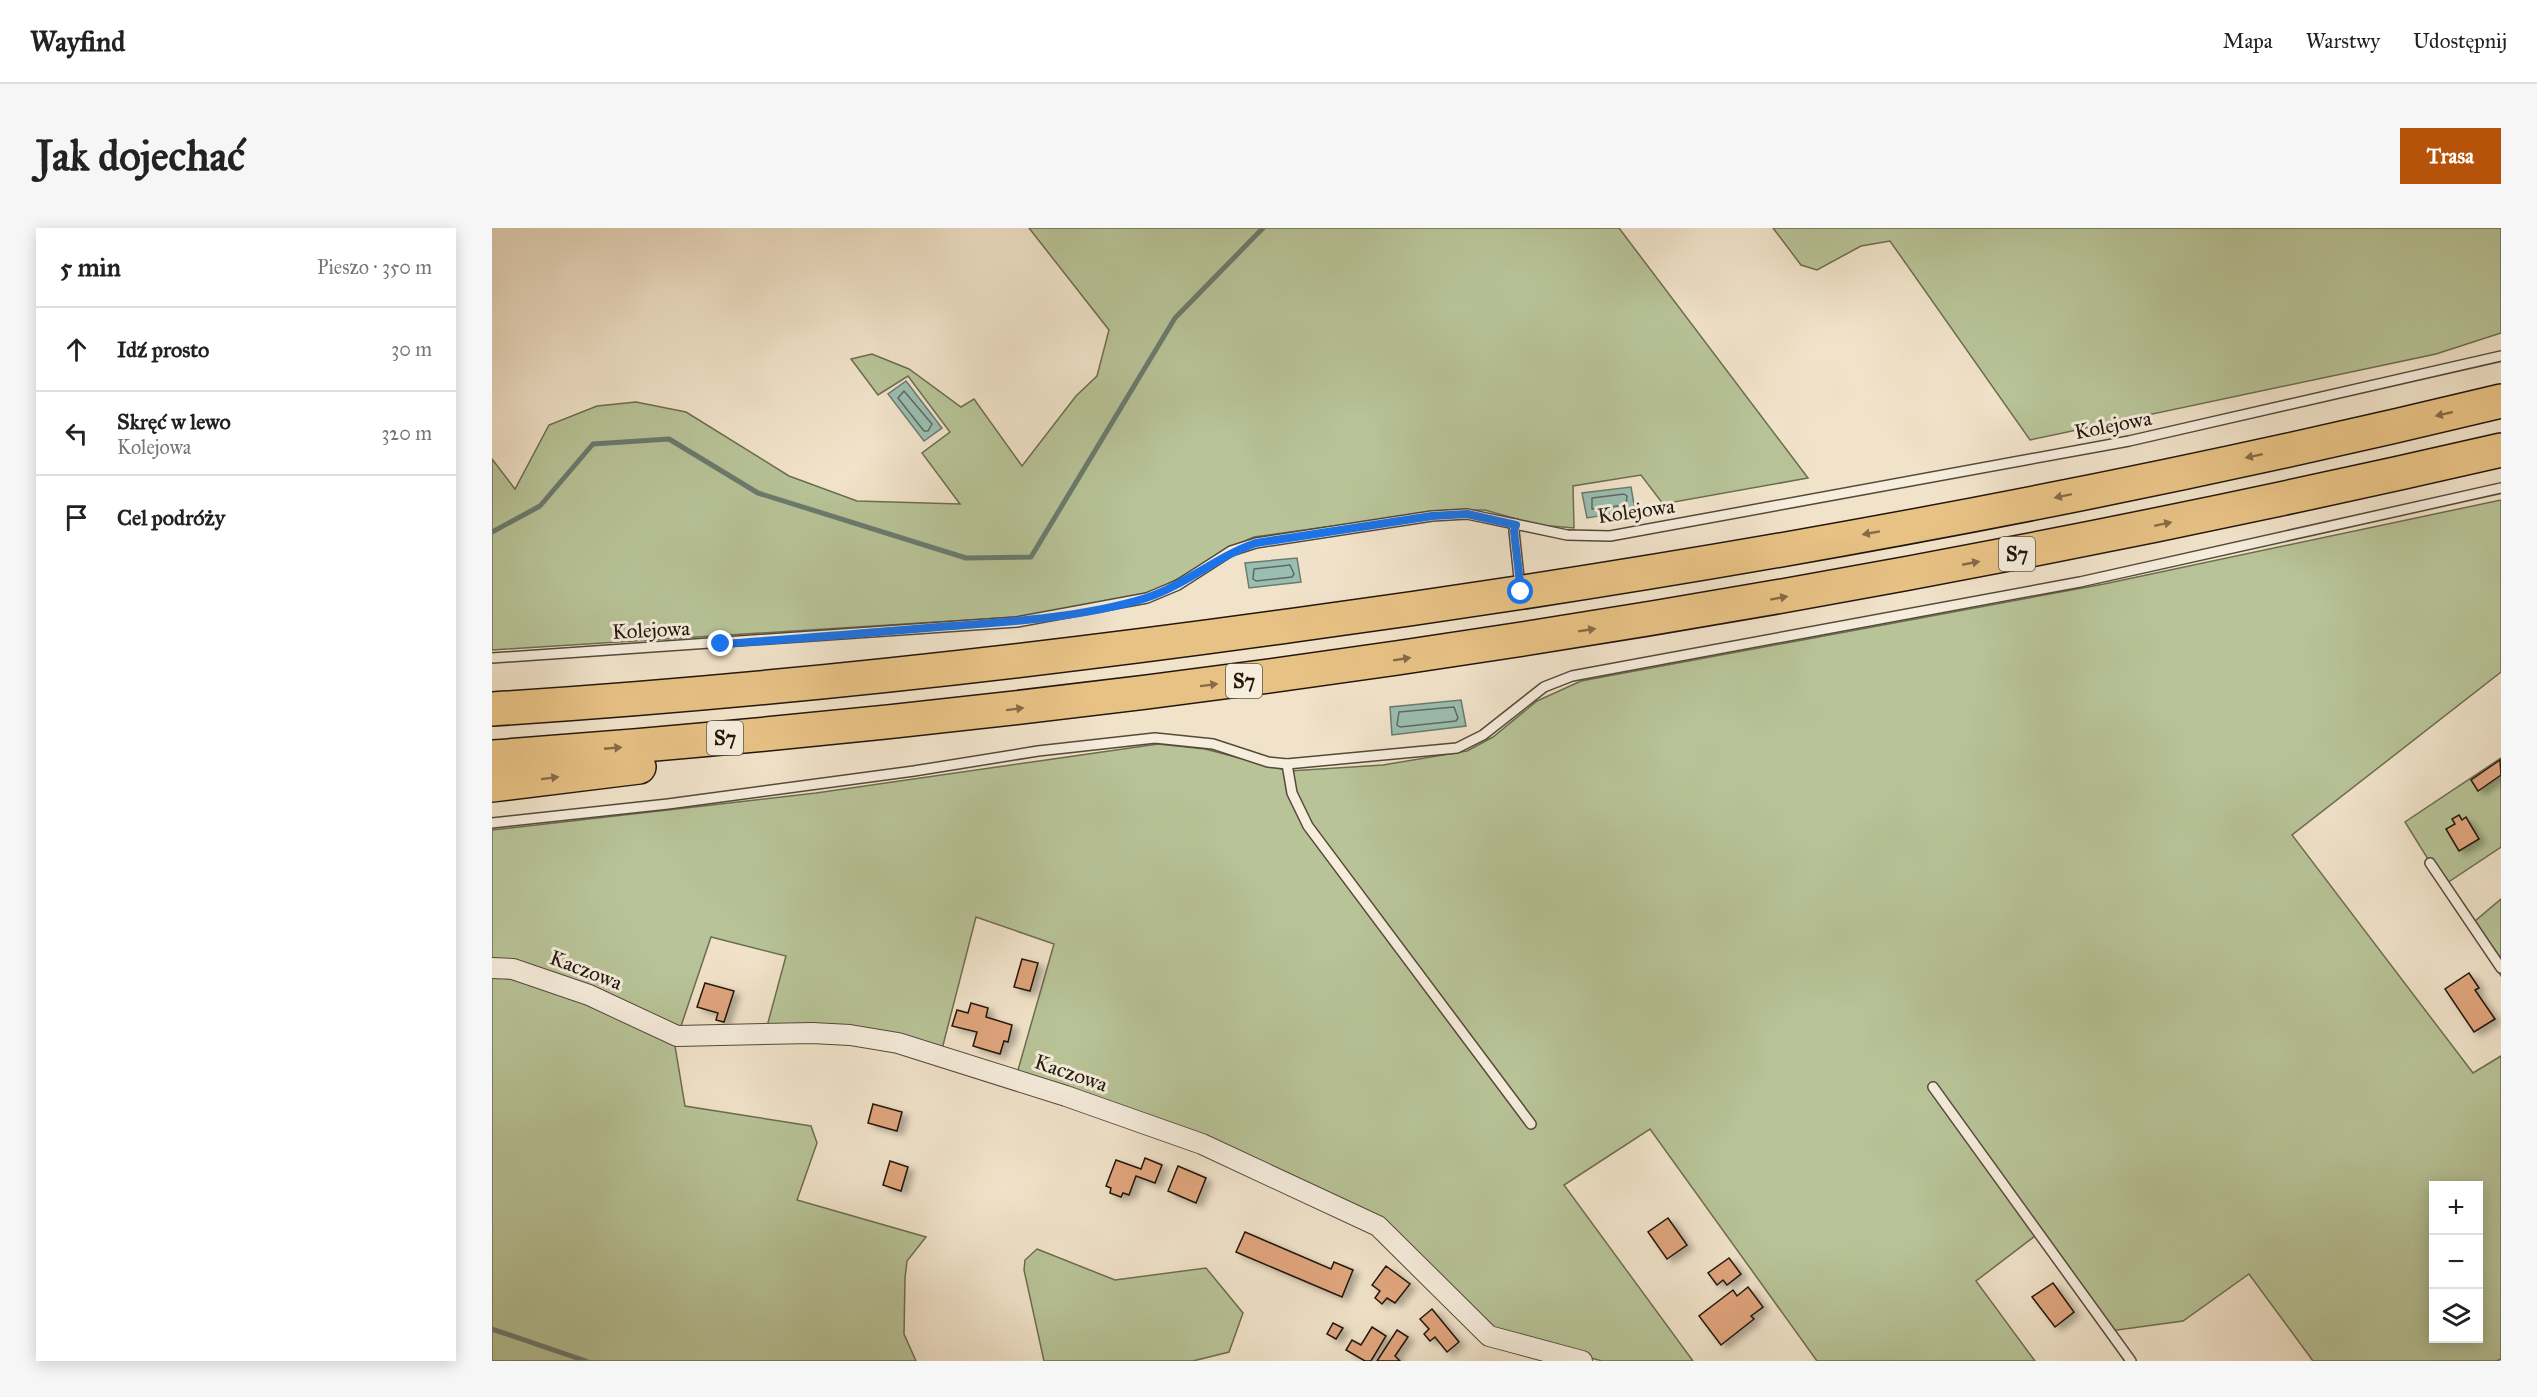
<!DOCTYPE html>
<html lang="pl">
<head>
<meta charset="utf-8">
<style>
  body { margin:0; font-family:"IM FELL Great Primer",serif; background:#f6f6f6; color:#222 }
  .controls { position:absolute; right:18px; bottom:18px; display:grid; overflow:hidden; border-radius:0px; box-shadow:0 3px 15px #0003 }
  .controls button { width:54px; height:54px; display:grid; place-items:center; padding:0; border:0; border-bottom:2px solid #e0e0e0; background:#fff; color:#222; font:30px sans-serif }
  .stop { position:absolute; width:18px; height:18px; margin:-14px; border:4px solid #1a73e8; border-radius:50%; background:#fff }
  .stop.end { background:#1a73e8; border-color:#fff; box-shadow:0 2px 6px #0008 }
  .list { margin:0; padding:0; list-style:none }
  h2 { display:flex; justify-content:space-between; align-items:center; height:78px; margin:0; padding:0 24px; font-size:26px }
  h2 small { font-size:20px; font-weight:400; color:#767676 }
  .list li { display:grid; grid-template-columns:39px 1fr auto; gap:18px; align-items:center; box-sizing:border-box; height:84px; padding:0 24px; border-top:2px solid #e0e0e0 }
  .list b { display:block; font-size:22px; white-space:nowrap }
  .list p { margin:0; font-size:20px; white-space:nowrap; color:#767676 }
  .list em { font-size:20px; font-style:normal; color:#767676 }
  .icon { flex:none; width:33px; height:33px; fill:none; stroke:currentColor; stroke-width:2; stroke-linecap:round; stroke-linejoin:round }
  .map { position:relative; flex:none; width:2009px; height:1133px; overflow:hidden; border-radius:0px }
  header { display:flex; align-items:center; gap:36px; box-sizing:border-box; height:84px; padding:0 30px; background:#fff; border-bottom:2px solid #e0e0e0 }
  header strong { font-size:28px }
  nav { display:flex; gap:33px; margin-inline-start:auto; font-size:21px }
  .intro { display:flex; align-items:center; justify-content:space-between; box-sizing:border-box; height:144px; padding:0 36px }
  h1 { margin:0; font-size:42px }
  .button { padding:15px 27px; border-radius:0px; background:#b45309; color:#fff; font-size:21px; font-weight:700 }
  main { display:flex; gap:36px; padding:0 36px }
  aside { flex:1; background:#fff; border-radius:0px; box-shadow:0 3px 15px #0003 }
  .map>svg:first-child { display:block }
  .green { fill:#b8c498; stroke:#6c6d51; stroke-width:1.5; fill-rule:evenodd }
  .water { fill:#9bbeb2; stroke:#6a7b6f; stroke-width:1.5 }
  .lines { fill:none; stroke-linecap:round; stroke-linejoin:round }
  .shore { stroke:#5e6a5e; stroke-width:1.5 }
  .stream { stroke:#6a7b6f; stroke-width:5 }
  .building { fill:#e0a57d; stroke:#21160a; stroke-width:1.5; filter:url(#shadow) }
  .lane-casing { stroke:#55493a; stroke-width:12 }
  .street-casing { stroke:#55493a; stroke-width:22 }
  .highway-casing { stroke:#21160a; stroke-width:36 }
  .lane { stroke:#f6eddd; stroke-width:9 }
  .street { stroke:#f6eddd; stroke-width:20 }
  .highway { stroke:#e8c285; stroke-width:33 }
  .oneway { fill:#846c48 }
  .route { stroke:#1a73e8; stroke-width:8 }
  .labels { text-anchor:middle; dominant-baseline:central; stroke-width:6; stroke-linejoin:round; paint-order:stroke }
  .shield { fill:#f6eddd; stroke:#615649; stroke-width:1.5 }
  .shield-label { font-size:20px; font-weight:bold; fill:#21160a }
  .street-label { font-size:21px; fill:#21160a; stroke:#f6eddd }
</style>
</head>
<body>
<header>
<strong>Wayfind</strong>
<nav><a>Mapa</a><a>Warstwy</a><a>Udostępnij</a></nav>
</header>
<div class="intro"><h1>Jak dojechać</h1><a class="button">Trasa</a></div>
<main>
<aside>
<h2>5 min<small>Pieszo · 350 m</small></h2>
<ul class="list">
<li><svg class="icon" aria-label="ahead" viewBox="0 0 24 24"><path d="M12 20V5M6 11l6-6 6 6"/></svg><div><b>Idź prosto</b></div><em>30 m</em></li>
<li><svg class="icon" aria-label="left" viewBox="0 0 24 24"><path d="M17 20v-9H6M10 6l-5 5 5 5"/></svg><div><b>Skręć w lewo</b><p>Kolejowa</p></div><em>320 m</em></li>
<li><svg class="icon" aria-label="arrive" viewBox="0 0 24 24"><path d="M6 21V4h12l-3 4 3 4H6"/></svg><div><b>Cel podróży</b></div></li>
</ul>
</aside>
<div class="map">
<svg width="2009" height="1133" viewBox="0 0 2009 1133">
  <defs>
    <filter id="shadow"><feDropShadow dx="6" dy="4" stdDeviation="3" flood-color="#0004"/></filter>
  </defs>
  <rect width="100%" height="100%" fill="#f1e3ca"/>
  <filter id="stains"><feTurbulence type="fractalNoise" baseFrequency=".00333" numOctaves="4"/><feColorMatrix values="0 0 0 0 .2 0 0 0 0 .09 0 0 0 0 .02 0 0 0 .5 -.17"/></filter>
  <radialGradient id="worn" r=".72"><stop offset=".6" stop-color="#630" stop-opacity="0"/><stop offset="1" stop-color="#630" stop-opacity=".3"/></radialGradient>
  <g class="green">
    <path d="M537 0H1127L1316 250 1171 276 1149 247 1081 258 1082 300 1046 297 993 282H957L762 309C726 324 696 349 660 363 617 379 568 382 524 389L0 422V231L23 261 57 197 105 178 144 174 194 184 297 248 365 273 468 276 430 225 458 204 416 148 386 167 359 131 380 126 417 141 469 179 482 171 530 238 584 168 605 148 617 102Z"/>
    <path d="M1281 0H2009V105L1944 126 1538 212 1398 13 1369 18 1325 42 1309 37Z"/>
    <path d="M2009 272V444L1800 607 1981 845 2009 828V1131L2005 1133H1821L1757 1046 1691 1093 1618 1103 1547 1005 1484 1053 1543 1133H1325L1158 901 1072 957 1201 1133H1110L999 1103 890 995 524 849 562 716 484 689 449 825 274 802 294 728 219 709 187 804 0 734V602L324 565 666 516 713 521 797 543 891 537 975 523 1001 509 1045 473 1089 453 1612 356ZM1942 958H1986V1110H1942Z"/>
    <path d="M2009 530V619L1952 657 1913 594Z"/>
    <path d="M2009 671V748L1976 699Z"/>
    <path d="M0 749C59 752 128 788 182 812L193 878 319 898 325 915 305 972 434 1009 415 1033 413 1050 412 1106 424 1133H0Z"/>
    <path d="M545 1021 623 1052 714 1040 751 1085 737 1124 701 1133H552L532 1042 533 1032Z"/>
  </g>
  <g class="water">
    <path d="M414 153 450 200 432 213 396 166Z"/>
    <path d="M1139 259 1143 282 1095 290 1090 265Z"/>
    <path d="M805 330 809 354 757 360 753 335Z"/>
    <path d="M969 472 974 498 900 507 898 479Z"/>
  </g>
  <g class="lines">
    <g class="shore">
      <path d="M412 163 440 196 436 203H432L406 170Z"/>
      <path d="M1132 266 1135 268 1134 277 1100 281V270Z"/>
      <path d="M798 337 802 346 800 349 764 353 761 351 762 341Z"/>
      <path d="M962 479 966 490 964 493 908 499 905 497 907 484Z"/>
    </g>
    <g class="stream">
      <path d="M0 304 48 278 101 216 177 211 266 265 474 330 539 329 683 90 771 0"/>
      <path d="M0 1101 94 1133"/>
    </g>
  </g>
  <g class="building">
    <path d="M2008 532 2009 547 1986 563 1979 552Z"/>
    <path d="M1967 587 1970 592 1974 589 1987 611 1967 623 1954 601 1963 596 1960 591Z"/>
    <path d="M530 731 546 735 538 763 522 759Z"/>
    <path d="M1977 745 1987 760 1983 762 2003 791 1982 804 1953 761Z"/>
    <path d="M213 755 242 763 232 794 224 792 226 785 205 779Z"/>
    <path d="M479 775 496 780 494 789 520 797 516 814 512 813 508 826 481 818 485 804 460 798 465 782 476 785Z"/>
    <path d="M381 876 410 884 405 903 376 895Z"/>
    <path d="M653 930 670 937 663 955 644 948 637 967 631 965 629 969 618 965 619 960 614 958 624 932 649 941Z"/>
    <path d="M398 933 416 939 409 963 391 957Z"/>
    <path d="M686 938 714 950 704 975 676 963Z"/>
    <path d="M1176 990 1195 1017 1175 1031 1156 1004Z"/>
    <path d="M753 1004 839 1041 842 1034 861 1042 850 1069 744 1024Z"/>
    <path d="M1237 1030 1249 1046 1235 1057 1231 1052 1225 1057 1216 1045Z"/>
    <path d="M894 1038 918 1056 903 1075 895 1070 890 1076 883 1070 888 1063 880 1057Z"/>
    <path d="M1561 1055 1582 1084 1563 1099 1540 1069Z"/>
    <path d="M1256 1059 1271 1079 1259 1088 1262 1091 1229 1117 1207 1088 1241 1062 1245 1068Z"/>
    <path d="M940 1081 967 1114 955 1124 943 1109 938 1113 932 1106 937 1101 928 1091Z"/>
    <path d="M841 1095 851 1100 844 1111 835 1106Z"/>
    <path d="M880 1099 894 1108 879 1133H873L854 1122 860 1112 869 1117Z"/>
    <path d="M905 1102 916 1109 903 1128 908 1133H885Z"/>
  </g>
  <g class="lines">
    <g class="lane-casing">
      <g id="lane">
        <path d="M1024 296 1022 303 1028 359"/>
        <path d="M0 430 525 394 655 370 686 357 739 323 764 315 940 288 975 286 1075 307 1118 308 1637 213 2009 128"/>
        <path d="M795 536 800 565 816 598 1039 896"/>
        <path d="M0 595 176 576 422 543 546 523 663 510 721 516 776 534 795 536 965 520 991 507 1052 459 1080 448 1588 354 2009 260"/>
        <path d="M1938 635 2009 740"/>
        <path d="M1441 859 1639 1133"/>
      </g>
    </g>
    <g class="street-casing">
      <path id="street" d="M0 740 21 741 97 767 185 808 320 805 358 807 406 815 574 868 710 916 886 998 997 1108 1090 1133"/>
    </g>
    <g class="highway-casing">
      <g id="highway">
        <path d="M0 481C268 464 537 434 803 397 1208 342 1612 269 2009 173"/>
        <path d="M0 529C677 480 1348 374 2009 222"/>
        <path d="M0 557 147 539"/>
      </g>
    </g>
    <use href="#lane" class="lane"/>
    <use href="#street" class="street"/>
    <use href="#highway" class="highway"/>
  </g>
  <defs><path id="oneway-solid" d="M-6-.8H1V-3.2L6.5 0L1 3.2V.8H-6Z" transform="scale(1.5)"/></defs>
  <g class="oneway">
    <use href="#oneway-solid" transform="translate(1952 186) rotate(167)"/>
    <use href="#oneway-solid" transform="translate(1762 228) rotate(168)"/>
    <use href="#oneway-solid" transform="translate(1571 268) rotate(168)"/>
    <use href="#oneway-solid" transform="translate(1671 296) rotate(-12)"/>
    <use href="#oneway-solid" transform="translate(1379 305) rotate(170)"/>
    <use href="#oneway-solid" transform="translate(1479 335) rotate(-11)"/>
    <use href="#oneway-solid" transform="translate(1287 370) rotate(-10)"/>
    <use href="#oneway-solid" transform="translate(1095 402) rotate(-9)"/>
    <use href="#oneway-solid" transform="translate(910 431) rotate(-9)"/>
    <use href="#oneway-solid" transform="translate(717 457) rotate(-7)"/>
    <use href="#oneway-solid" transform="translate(523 481) rotate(-7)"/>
    <use href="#oneway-solid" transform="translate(121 520) rotate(-5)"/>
    <use href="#oneway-solid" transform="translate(58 550) rotate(-7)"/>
  </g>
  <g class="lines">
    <path class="route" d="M229 416C302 411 375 405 447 399 516 394 588 390 654 370 694 357 725 328 764 315L940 288 975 286 1024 297 1022 303 1029 364"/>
  </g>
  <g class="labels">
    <g class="shield">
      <rect x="1507" y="309" width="36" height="34" rx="4.5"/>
      <rect x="734" y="436" width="36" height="34" rx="4.5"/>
      <rect x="215" y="493" width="36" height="34" rx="4.5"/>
    </g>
    <g class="shield-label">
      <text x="1525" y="326">S7</text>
      <text x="752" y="453">S7</text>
      <text x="233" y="510">S7</text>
    </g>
    <g class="street-label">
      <text transform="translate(1621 197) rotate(-11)">Kolejowa</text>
      <text transform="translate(1144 283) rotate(-8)">Kolejowa</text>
      <text transform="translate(159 402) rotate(-3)">Kolejowa</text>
      <text transform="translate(94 742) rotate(21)">Kaczowa</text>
      <text transform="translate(579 845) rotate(19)">Kaczowa</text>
    </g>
  </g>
  <rect width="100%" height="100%" filter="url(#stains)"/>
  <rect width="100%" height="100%" fill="url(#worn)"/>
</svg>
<div class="controls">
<button>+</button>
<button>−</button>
<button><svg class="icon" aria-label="layers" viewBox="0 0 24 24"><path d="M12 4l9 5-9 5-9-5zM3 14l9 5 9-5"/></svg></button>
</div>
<div class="stop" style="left:1029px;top:364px"></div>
<div class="stop end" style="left:229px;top:416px"></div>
</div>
</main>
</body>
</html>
